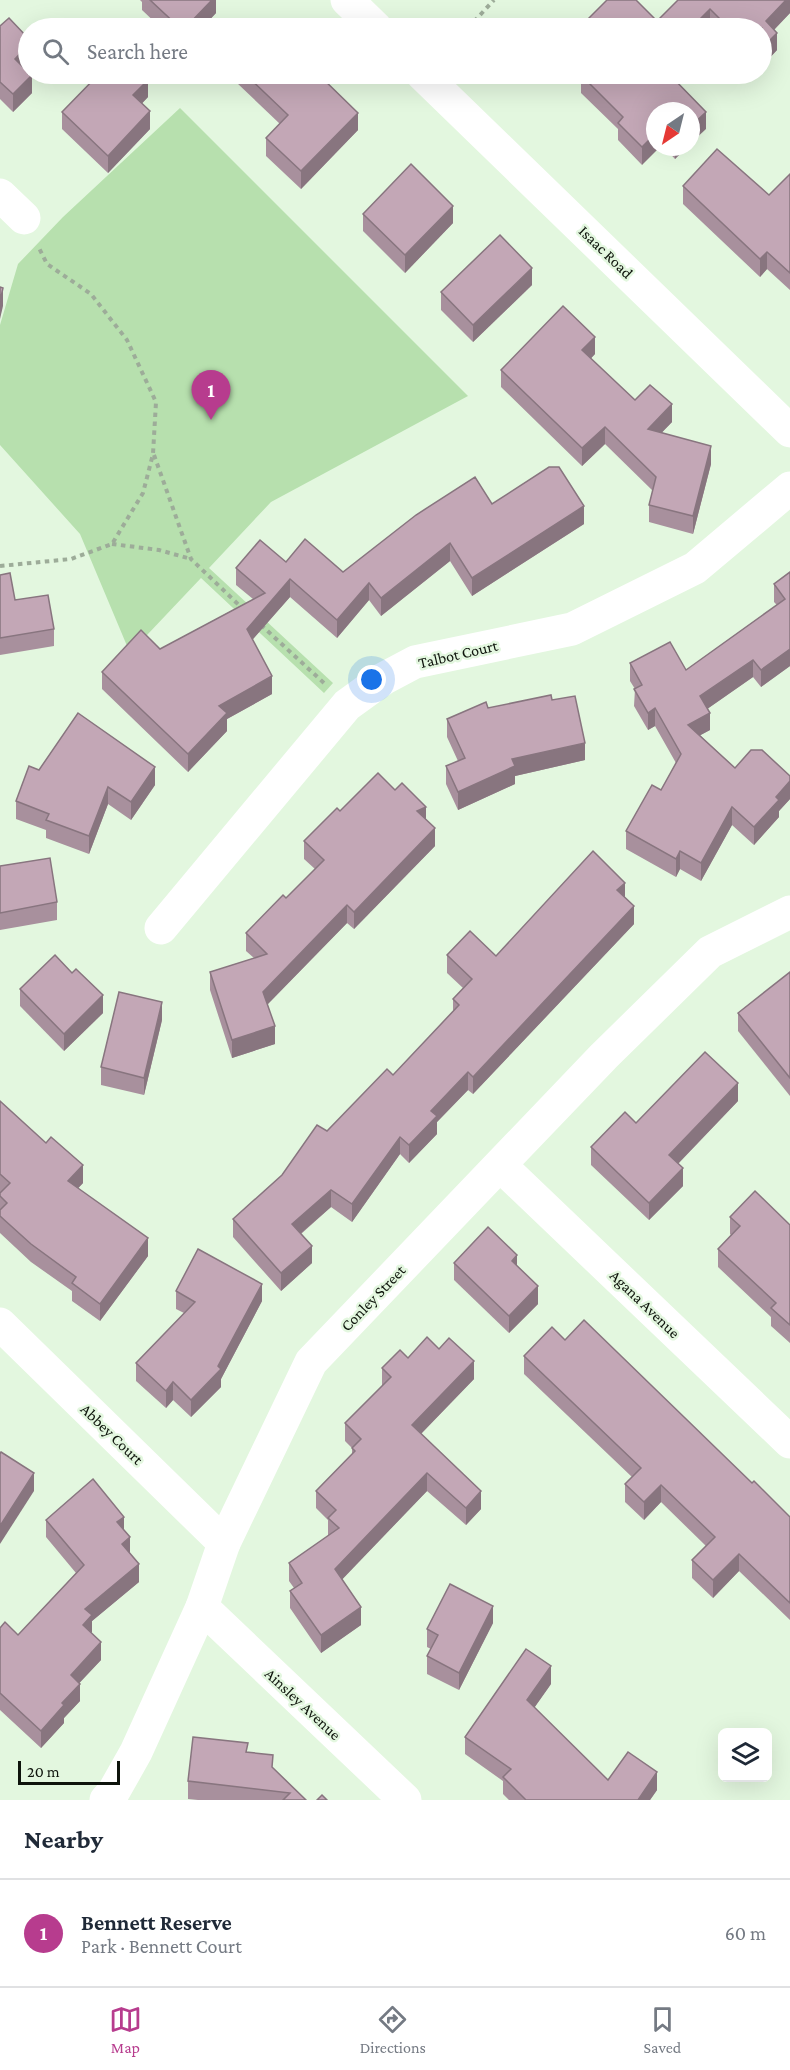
<!DOCTYPE html>
<html lang="en">
<head>
<meta charset="utf-8">
<style>
  body { margin:0; font-family:"Crimson Pro",serif; background:#f2f2f3; color:#1f2937 }
  .controls { position:absolute; right:18px; bottom:18px; display:grid; overflow:hidden; border-radius:9px; box-shadow:0 6px 24px #0002 }
  .controls button { width:54px; height:54px; display:grid; place-items:center; padding:0; border:0; border-bottom:2px solid #e0e1e3; background:#fff; color:#1f2937; font:30px sans-serif }
  .compass { position:absolute; left:646px; top:102px; width:54px; height:54px; border-radius:50%; background:#fff; box-shadow:0 6px 24px #0002; rotate:215deg }
  .scale { position:absolute; left:18px; bottom:15px; width:102px; box-sizing:border-box; padding-left:6px; border:3px solid #0e140c; border-top:0; font-size:16px; line-height:21px; white-space:nowrap; color:#0e140c; -webkit-text-stroke:4px #e3f7df; paint-order:stroke }
  .you { position:absolute; left:372px; top:680px; width:21px; height:21px; margin:-15px; border:4px solid #fff; border-radius:50%; background:#1a73e8; box-shadow:0 0 0 9px #1a73e833 }
  .badge { display:grid; place-items:center; width:39px; height:39px; border-radius:50%; background:#b73c8e; color:#fff; font-size:20px; font-weight:700 }
  .pin { position:absolute; translate:-50% -50px; filter:drop-shadow(0 2px 3px #0008) }
  .pin::after { content:''; position:absolute; top:32px; width:21px; height:18px; background:inherit; clip-path:polygon(0 0,100% 0,50% 100%) }
  .list { margin:0; padding:0; list-style:none }
  h2 { display:flex; justify-content:space-between; align-items:center; height:78px; margin:0; padding:0 24px; font-size:26px }
  h2 small { font-size:20px; font-weight:400; color:#747a83 }
  .list li { display:grid; grid-template-columns:39px 1fr auto; gap:18px; align-items:center; box-sizing:border-box; height:108px; padding:0 24px; border-top:2px solid #e0e1e3 }
  .list b { display:block; font-size:22px; white-space:nowrap }
  .list p { margin:0; font-size:20px; white-space:nowrap; color:#747a83 }
  .list em { font-size:20px; font-style:normal; color:#747a83 }
  .icon { flex:none; width:33px; height:33px; fill:none; stroke:currentColor; stroke-width:2; stroke-linecap:round; stroke-linejoin:round }
  .map { position:relative; flex:none; width:790px; height:1800px; overflow:hidden }
  .search { position:absolute; background:#fff; box-shadow:0 6px 24px #0002; left:18px; right:18px; top:18px; height:66px; display:flex; align-items:center; gap:15px; box-sizing:border-box; padding:0 21px; border-radius:33px; color:#747a83; font-size:22px }
  .sheet { height:186px; background:#fff }
  nav { display:flex; justify-content:space-around; align-items:center; box-sizing:border-box; height:84px; border-top:2px solid #e0e1e3; background:#fff; font-size:16px; color:#747a83 }
  nav a { display:grid; justify-items:center; gap:3px }
  nav .on { color:#b73c8e }
  .map>svg:first-child { display:block }
  .green { fill:#b7e0ae }
  .lines { fill:none; stroke-linecap:round; stroke-linejoin:round }
  .path { stroke:#9dac99; stroke-width:4; stroke-dasharray:4.5 4.5; stroke-linecap:butt }
  .street { stroke:#fff; stroke-width:33 }
  .secondary { stroke:#fff; stroke-width:33 }
  .wall { fill:#a8909d }
  .shaded-wall { fill:#88757f }
  .building { fill:#c3a7b6; stroke:#88757f; stroke-width:1.5 }
  .labels { text-anchor:middle; dominant-baseline:central; stroke-width:5; stroke-linejoin:round; paint-order:stroke }
  .street-label { font-size:16px; fill:#0e140c; stroke:#e3f7df }
</style>
</head>
<body>
<div class="map">
<svg width="790" height="1800" viewBox="0 0 790 1800">
  <rect width="100%" height="100%" fill="#e3f7df"/>
  <path class="green" d="M180 108 468 396 271 502 209 568 333 683 324 693 201 578 130 653 80 534 0 445V325L18 264 63 217Z"/>
  <g class="lines">
    <g class="path">
      <path d="M468 28 494 0"/>
      <path d="M154 455 191 559 242 608"/>
      <path d="M112 544 159 550 191 559"/>
      <path d="M0 566 71 559 112 544 143 493 153 454 156 402 127 340 91 294 47 264 38 246"/>
      <path d="M261 625 324 683"/>
    </g>
    <g class="street">
      <path d="M0 195 24 218"/>
      <path d="M161 928 347 705 383 679 415 662 572 629 695 568 790 488"/>
      <path d="M501 1166 790 1442"/>
      <path d="M0 1324 224 1543"/>
      <path d="M202 1607 405 1800"/>
      <path d="M106 1800 114 1791 136 1752 202 1607 224 1543 311 1362 604 1056 710 952 790 912"/>
    </g>
    <g class="secondary">
      <path d="M347 0 376 28"/>
      <path d="M422 74 790 431"/>
    </g>
  </g>
  <g class="wall">
    <path d="M140 0H216V13L202 28H161L142 10V2Z"/>
    <path d="M678 0H790V13L774 30 777 50 762 66V28H712L710 27 657 21Z"/>
    <path d="M0 26 24 67 32 93 13 112 0 99Z"/>
    <path d="M237 74H318L358 130 301 189 266 156V138L280 124 237 83Z"/>
    <path d="M581 75 706 129 655 111 642 165 618 140V129L581 93Z"/>
    <path d="M148 97 142 103 150 129 108 173 62 129V112Z"/>
    <path d="M664 147H687L675 159Z"/>
    <path d="M790 174V290L767 269 760 277 683 204V186L769 195Z"/>
    <path d="M363 214 453 223 405 273 363 231Z"/>
    <path d="M532 285 473 342 441 310V292Z"/>
    <path d="M595 354 590 359 635 400 672 422 661 433 711 464 693 534 649 522V505L653 491 605 444 582 466 501 387V370Z"/>
    <path d="M492 504 584 524 472 596 450 561 381 616 369 600 337 638 290 597 252 640 272 694 227 719V731L188 772 102 689V672L160 649 253 599 236 585V568L286 562 343 572Z"/>
    <path d="M790 572V666L761 687 753 677 707 709 710 730 700 735 735 768 790 776V799L779 811V817L754 845 732 825 701 881 680 869 676 877 626 849V831L661 790 676 763 655 726 648 730 634 706 635 689 630 681V663L686 670 777 605 774 602V584Z"/>
    <path d="M0 575 15 600 54 629V646L0 655Z"/>
    <path d="M552 700 585 760 515 776V784L458 810 446 784V766L458 761 447 737V719L488 708Z"/>
    <path d="M39 770 155 785 131 820 108 804 89 854 46 838V830L16 819V801Z"/>
    <path d="M340 811 426 819 435 846 354 929 347 923 267 1005 275 1044 232 1058 210 990V972L254 958 246 951V933L286 898 315 869 304 859V841Z"/>
    <path d="M0 866 57 902V920L0 930Z"/>
    <path d="M625 897 634 924 473 1094 468 1090 437 1122V1134L409 1163 400 1154 352 1222 331 1207 301 1234 312 1263 281 1291 233 1237V1219L282 1175 327 1131 393 1075 453 1012V999L463 988 447 973V955L496 956Z"/>
    <path d="M790 972V1096L738 1031V1013Z"/>
    <path d="M20 989 103 1013 64 1051 20 1006Z"/>
    <path d="M162 1020 144 1095 101 1085V1067Z"/>
    <path d="M0 1101 83 1183 78 1188 148 1256 100 1321 72 1301V1291L31 1262 0 1233V1193L1 1192H0Z"/>
    <path d="M738 1101 678 1164 683 1186 649 1220 591 1165V1147Z"/>
    <path d="M730 1217 790 1225V1343L771 1326V1317L718 1267V1249L731 1235 730 1234Z"/>
    <path d="M454 1263 538 1304 509 1333 454 1280Z"/>
    <path d="M176 1291 262 1301 221 1379V1387L191 1417 173 1400 166 1408 136 1381V1363L184 1313 176 1309Z"/>
    <path d="M565 1340 752 1483 790 1517V1620L739 1571 713 1598 692 1578V1560L706 1546 661 1502 644 1520 625 1502V1484L632 1477 524 1374V1356Z"/>
    <path d="M439 1349 474 1379 421 1434 481 1509 466 1525 427 1491 342 1579 361 1625 321 1653 290 1608V1591L294 1588 289 1581V1563L328 1536V1520L316 1508V1491L352 1454V1448L345 1441V1423L382 1386V1368L408 1358Z"/>
    <path d="M46 1520 124 1531 130 1553 139 1582 92 1621 91 1633 101 1660 79 1683 80 1701 64 1718V1723L41 1748 0 1710V1628L18 1635 76 1573 46 1537Z"/>
    <path d="M493 1623 459 1690 427 1674V1656L431 1649 427 1647V1629Z"/>
    <path d="M551 1684 534 1708 608 1780 657 1790 650 1800H509L503 1794V1781L465 1754V1737Z"/>
    <path d="M248 1752 273 1768 306 1800H198L188 1799V1781Z"/>
  </g>
  <g class="shaded-wall">
    <path d="M212 0H216V13L202 28H185Z"/>
    <path d="M786 0H790V13L766 38V21Z"/>
    <path d="M710 9V27L708 28H691Z"/>
    <path d="M777 33V50L762 66V48Z"/>
    <path d="M28 45V63L15 76V59Z"/>
    <path d="M32 75V93L13 112V94Z"/>
    <path d="M148 80V97L133 113V95Z"/>
    <path d="M150 111V129L108 173V156Z"/>
    <path d="M706 112V129L691 143V126Z"/>
    <path d="M358 113V130L301 189V171Z"/>
    <path d="M655 134V147H660L642 165V147Z"/>
    <path d="M675 147H687L675 159Z"/>
    <path d="M453 206V223L405 273V255Z"/>
    <path d="M767 252V269L760 277V259Z"/>
    <path d="M532 268V285L473 342V325Z"/>
    <path d="M3 288V306L0 319V301Z"/>
    <path d="M595 337V354L582 368V350Z"/>
    <path d="M672 404V422L648 447V429Z"/>
    <path d="M605 427V444L582 466V448Z"/>
    <path d="M711 446V464L693 534V516Z"/>
    <path d="M584 506V524L472 596V578Z"/>
    <path d="M450 543V561L381 616V598Z"/>
    <path d="M290 579V597L247 646V629Z"/>
    <path d="M369 583V600L337 638V620Z"/>
    <path d="M790 649V666L761 687V670Z"/>
    <path d="M753 660V677L700 714V696Z"/>
    <path d="M272 676V694L227 719V731L188 772V754L219 706Z"/>
    <path d="M655 708V726L648 730V713Z"/>
    <path d="M710 713V730L688 742V725Z"/>
    <path d="M585 743V760L515 776V784L458 810V792L512 759Z"/>
    <path d="M155 767V785L131 820V802Z"/>
    <path d="M790 781V799L779 811V817L754 845V827L776 797Z"/>
    <path d="M108 787V804L89 854V836Z"/>
    <path d="M426 807V824L417 811Z"/>
    <path d="M732 807V825L701 881V863Z"/>
    <path d="M435 828V846L354 929V912Z"/>
    <path d="M680 851V869L676 877V859Z"/>
    <path d="M625 883V900L617 890Z"/>
    <path d="M347 905V923L263 1009V992Z"/>
    <path d="M634 906V924L473 1094V1077Z"/>
    <path d="M103 995V1013L64 1051V1034Z"/>
    <path d="M162 1002V1020L144 1095V1078Z"/>
    <path d="M275 1026V1044L232 1058V1040Z"/>
    <path d="M468 1072V1090L437 1122V1134L409 1163V1145L431 1111Z"/>
    <path d="M738 1083V1101L669 1173V1155Z"/>
    <path d="M400 1137V1154L352 1222V1204Z"/>
    <path d="M83 1165V1183L68 1199V1181Z"/>
    <path d="M683 1168V1186L649 1220V1203Z"/>
    <path d="M331 1190V1207L292 1241V1224Z"/>
    <path d="M148 1238V1256L100 1321V1304Z"/>
    <path d="M312 1246V1263L281 1291V1273Z"/>
    <path d="M517 1255V1273L512 1261Z"/>
    <path d="M262 1284V1301L221 1379V1387L191 1417V1400L218 1366Z"/>
    <path d="M538 1286V1304L509 1333V1316Z"/>
    <path d="M474 1361V1379L412 1443V1425Z"/>
    <path d="M173 1382V1400L166 1408V1391Z"/>
    <path d="M34 1473V1491L0 1544V1526Z"/>
    <path d="M427 1473V1491L335 1587V1569Z"/>
    <path d="M661 1485V1502L644 1520V1502Z"/>
    <path d="M481 1491V1509L466 1525V1508Z"/>
    <path d="M124 1517V1534L117 1522Z"/>
    <path d="M130 1537V1555L122 1544Z"/>
    <path d="M739 1554V1571L713 1598V1580Z"/>
    <path d="M139 1564V1582L92 1621V1633L83 1625 85 1609Z"/>
    <path d="M493 1606V1623L459 1690V1673Z"/>
    <path d="M361 1607V1625L321 1653V1635Z"/>
    <path d="M101 1642V1660L71 1692V1675Z"/>
    <path d="M551 1666V1684L527 1718V1700Z"/>
    <path d="M80 1684V1701L64 1718V1723L41 1748V1731L62 1703Z"/>
    <path d="M657 1772V1790L650 1800H638Z"/>
  </g>
  <g class="building">
    <path d="M150 0H212L185 28H180Z"/>
    <path d="M607 0H636L657 21 678 0H786L766 21 777 33 762 48V28H729L710 9 691 28H579Z"/>
    <path d="M9 18 28 38V45L15 59 28 72V74L32 75 13 94 0 82V26Z"/>
    <path d="M99 74H141L148 80 133 95 150 111 108 156 62 112Z"/>
    <path d="M245 74H318L358 113 301 171 266 138 288 115Z"/>
    <path d="M582 74H669L706 112 691 126V111H655V134L642 147 618 123 623 117 581 75Z"/>
    <path d="M717 149 769 195 790 174V273L767 252 760 259 683 186Z"/>
    <path d="M411 164 453 206 405 255 363 214Z"/>
    <path d="M500 235 532 268 473 325 441 292Z"/>
    <path d="M0 287 3 288 0 301Z"/>
    <path d="M563 306 595 337 582 350 635 400 650 385 672 404 648 429 711 446 693 516 649 505 656 477 605 427 582 448 501 370Z"/>
    <path d="M549 467H559L584 506 472 578 450 543 381 598 369 583 337 620 290 579 247 629 272 676 219 706 227 713 188 754 102 672 141 630 160 649 265 593 236 568 260 540 286 562 305 539 343 572 416 515 475 477 492 504Z"/>
    <path d="M790 572V649L761 670 753 660 700 696 710 713 688 725 735 768 751 750H762L790 776V781L776 797 779 800 754 827 732 807 701 863 680 851 676 859 626 831 652 785 661 790 681 754 655 708 648 713 634 689 642 685 630 663 670 642 686 670 785 599 774 584Z"/>
    <path d="M10 573 15 600 48 595 54 629 0 638V575Z"/>
    <path d="M551 695 552 700 575 696 585 743 512 759 515 766 458 792 446 766 465 758 447 719 486 702 488 708Z"/>
    <path d="M78 713 155 767 131 802 108 787 89 836 46 820 49 814 16 801 29 766 39 770Z"/>
    <path d="M378 773 395 790 402 783 426 807 417 811 435 828 354 912 347 905 263 992 275 1026 232 1040 210 972 267 954 246 933 283 895 286 898 324 860 304 841 337 808 340 811Z"/>
    <path d="M593 851 625 883 617 890 634 906 473 1077 468 1072 431 1111 437 1116 409 1145 400 1137 352 1204 331 1190 292 1224 312 1246 281 1273 233 1219 282 1175 317 1125 327 1131 387 1069 393 1075 459 1005 453 999 472 979 447 955 470 931 496 956Z"/>
    <path d="M50 858 57 902 0 913V866Z"/>
    <path d="M55 955 72 973 76 969 103 995 64 1034 20 989Z"/>
    <path d="M790 972V1078L738 1013Z"/>
    <path d="M119 992 162 1002 144 1078 101 1067Z"/>
    <path d="M705 1052 738 1083 669 1155 683 1168 649 1203 591 1147 625 1112 636 1123Z"/>
    <path d="M0 1101 46 1143 51 1137 83 1165 68 1181 148 1238 100 1304 72 1283 76 1277 31 1244 0 1216V1210L7 1203 0 1196V1193L10 1183 0 1174Z"/>
    <path d="M755 1191 790 1225V1325L771 1308 776 1303 718 1249 740 1226 730 1217Z"/>
    <path d="M488 1227 517 1255 512 1261 538 1286 509 1316 454 1263Z"/>
    <path d="M198 1249 262 1284 218 1366 221 1369 191 1400 173 1382 166 1391 136 1363 195 1302 176 1291Z"/>
    <path d="M584 1320 752 1483 754 1481 790 1517V1603L739 1554 713 1580 692 1560 715 1537 661 1485 644 1502 625 1484 641 1468 524 1356 552 1327 565 1340Z"/>
    <path d="M427 1337 439 1349 449 1338 474 1361 412 1425 481 1491 466 1508 427 1473 335 1569 361 1607 321 1635 290 1591 302 1583 289 1563 339 1528 328 1518 336 1510 316 1491 355 1451 352 1448 361 1439 345 1423 391 1377 382 1368 400 1350 408 1358Z"/>
    <path d="M1 1452 34 1473 0 1526V1454Z"/>
    <path d="M93 1479 124 1517 117 1522 130 1537 122 1544 139 1564 85 1609 92 1615 83 1625 101 1642 71 1675 80 1684 62 1703 64 1705 41 1731 0 1693V1628L5 1622 18 1635 84 1565 46 1520Z"/>
    <path d="M450 1584 493 1606 459 1673 427 1656 438 1635 427 1629Z"/>
    <path d="M526 1649 551 1666 527 1700 608 1780 628 1752 657 1772 638 1800H526L503 1777 511 1769 465 1737Z"/>
    <path d="M193 1737 248 1743 246 1752 273 1755 272 1767 306 1800H283L290 1793 188 1781Z"/>
    <path d="M322 1795 327 1800H317Z"/>
  </g>
  <g class="labels">
    <g class="street-label">
      <text transform="translate(606 252) rotate(44)">Isaac Road</text>
      <text transform="translate(458 654) rotate(-13)">Talbot Court</text>
      <text transform="translate(373 1298) rotate(-46)">Conley Street</text>
      <text transform="translate(645 1304) rotate(44)">Agana Avenue</text>
      <text transform="translate(112 1434) rotate(44)">Abbey Court</text>
      <text transform="translate(303 1704) rotate(43)">Ainsley Avenue</text>
    </g>
  </g>
</svg>
<div class="controls">
<button><svg class="icon" aria-label="layers" viewBox="0 0 24 24"><path d="M12 4l9 5-9 5-9-5zM3 14l9 5 9-5"/></svg></button>
</div>
<svg class="compass" viewBox="-18 -18 36 36"><path d="M0-13l5 13h-10z" fill="#e53935"/><path d="M0 13l5-13h-10z" fill="#747a83"/></svg>
<div class="scale">20 m</div>
<div class="you"></div>
<div class="pin badge" style="left:211px;top:420px">1</div>
<div class="search"><svg class="icon" aria-label="search" viewBox="0 0 24 24"><circle cx="10" cy="10" r="6"/><path d="M15 15l6 6"/></svg>Search here</div>
</div>
<section class="sheet">
<h2>Nearby<small></small></h2>
<ul class="list">
<li><span class="badge">1</span><div><b>Bennett Reserve</b><p>Park · Bennett Court</p></div><em>60 m</em></li>
</ul>
</section>
<nav>
<a class="on"><svg class="icon" aria-label="map" viewBox="0 0 24 24"><path d="M3 6l6-2 6 2 6-2v14l-6 2-6-2-6 2zM9 4v14M15 6v14"/></svg>Map</a>
<a><svg class="icon" aria-label="directions" viewBox="0 0 24 24"><path d="M12 3l9 9-9 9-9-9zM9 14v-3h6M13 9l2 2-2 2"/></svg>Directions</a>
<a><svg class="icon" aria-label="saved" viewBox="0 0 24 24"><path d="M7 4h10v16l-5-4-5 4z"/></svg>Saved</a>
</nav>
</body>
</html>
